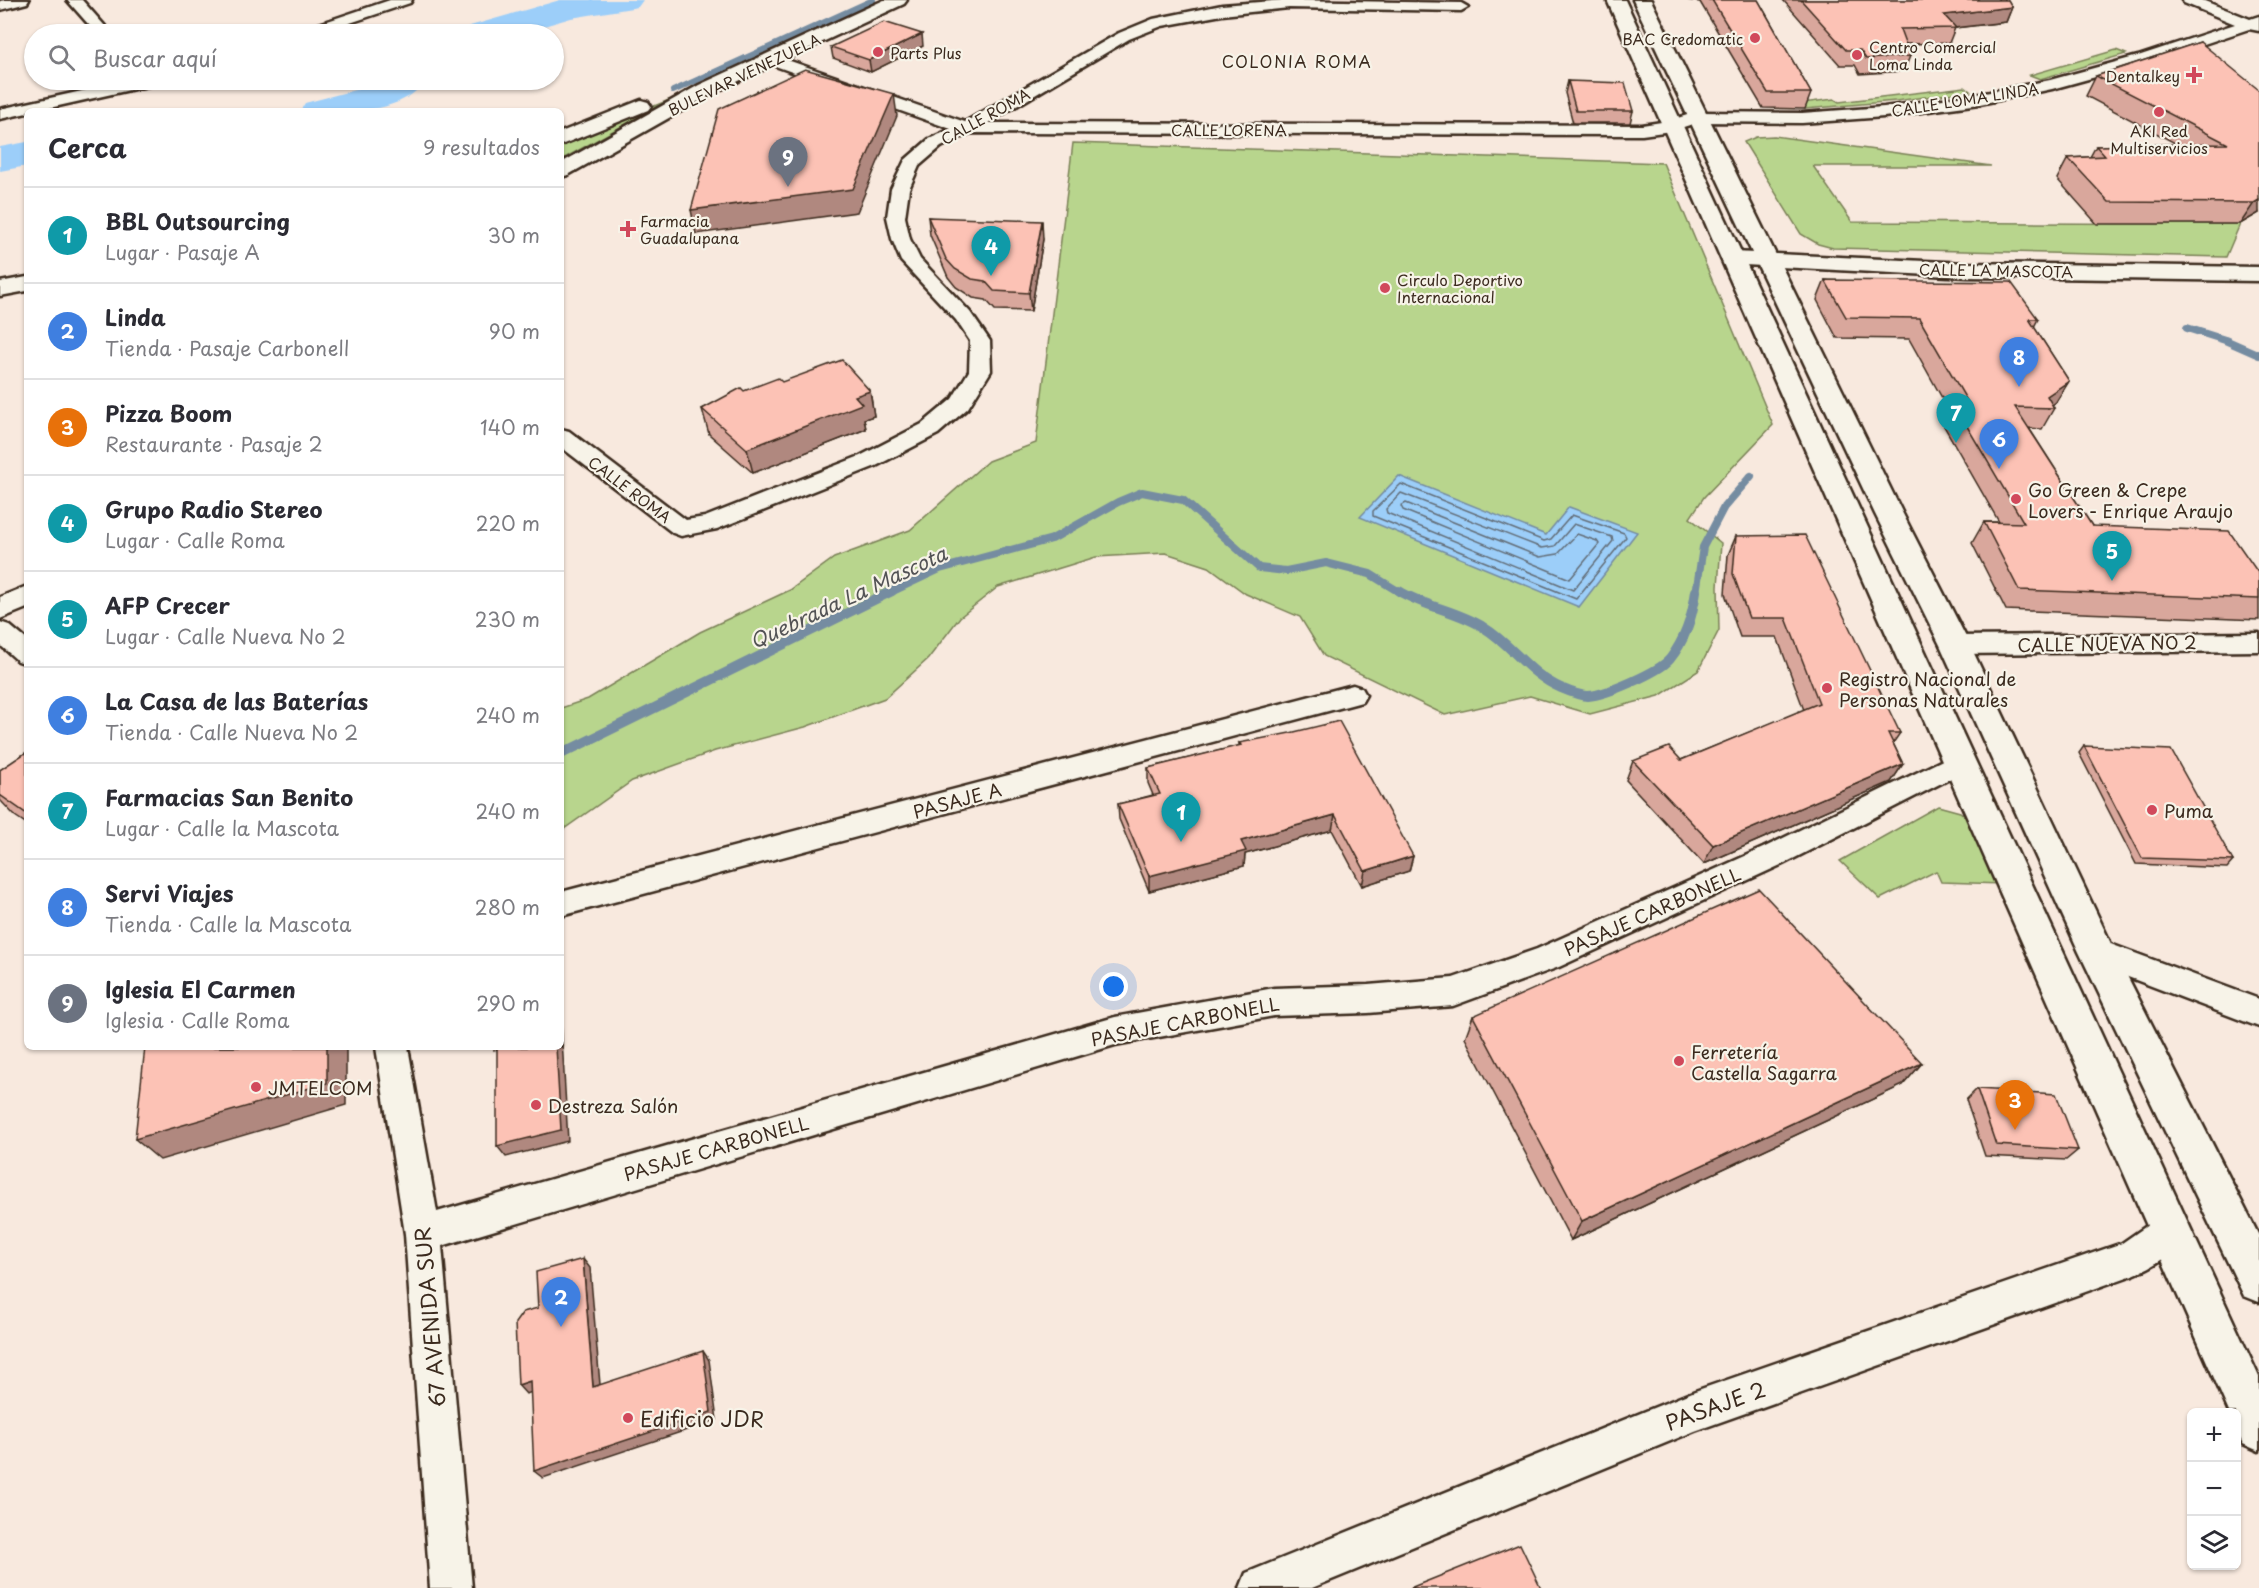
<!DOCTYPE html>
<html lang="es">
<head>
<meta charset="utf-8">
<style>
  body { margin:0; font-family:"Playpen Sans",sans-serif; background:#f2f2f3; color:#2b2b33 }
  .controls { position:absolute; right:18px; bottom:18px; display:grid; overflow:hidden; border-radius:9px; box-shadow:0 2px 4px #0004 }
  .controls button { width:54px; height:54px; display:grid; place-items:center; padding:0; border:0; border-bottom:2px solid #e1e1e2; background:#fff; color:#2b2b33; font:30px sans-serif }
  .you { position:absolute; left:1114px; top:987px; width:21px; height:21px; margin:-15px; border:4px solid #fff; border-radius:50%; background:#1a73e8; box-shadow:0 0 0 9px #1a73e833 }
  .badge { display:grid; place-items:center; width:39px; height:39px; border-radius:50%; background:#d93025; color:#fff; font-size:20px; font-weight:700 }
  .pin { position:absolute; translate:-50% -50px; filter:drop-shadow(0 2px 3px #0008) }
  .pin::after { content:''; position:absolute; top:32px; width:21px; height:18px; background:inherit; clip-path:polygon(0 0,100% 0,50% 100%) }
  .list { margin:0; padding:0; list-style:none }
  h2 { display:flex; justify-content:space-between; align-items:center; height:78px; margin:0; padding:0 24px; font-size:26px }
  h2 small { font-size:20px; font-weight:400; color:#7c7c81 }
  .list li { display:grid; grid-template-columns:39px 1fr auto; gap:18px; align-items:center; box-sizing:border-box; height:96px; padding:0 24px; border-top:2px solid #e1e1e2 }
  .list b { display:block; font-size:22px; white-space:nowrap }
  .list p { margin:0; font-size:20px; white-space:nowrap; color:#7c7c81 }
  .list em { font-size:20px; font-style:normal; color:#7c7c81 }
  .icon { flex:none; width:33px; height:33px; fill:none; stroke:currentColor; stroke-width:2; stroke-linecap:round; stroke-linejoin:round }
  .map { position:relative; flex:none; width:2259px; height:1588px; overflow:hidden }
  .search { position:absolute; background:#fff; box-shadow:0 2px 4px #0004; left:24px; top:24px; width:540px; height:66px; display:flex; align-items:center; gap:15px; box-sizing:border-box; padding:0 21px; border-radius:33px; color:#7c7c81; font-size:22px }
  .panel { position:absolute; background:#fff; box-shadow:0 2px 4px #0004; left:24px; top:108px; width:540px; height:942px; border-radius:9px }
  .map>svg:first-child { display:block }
  .green { fill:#b8d58d; stroke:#7a8056; stroke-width:1.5 }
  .water { fill:#9ccef9; stroke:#758ca1; stroke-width:1.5 }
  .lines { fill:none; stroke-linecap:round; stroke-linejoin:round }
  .shore { stroke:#626c76; stroke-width:1.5 }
  .stream-far2 { stroke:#758ca1; stroke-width:6 }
  .stream-far1 { stroke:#758ca1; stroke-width:8 }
  .stream { stroke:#758ca1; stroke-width:10 }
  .river { fill:#9ccef9; fill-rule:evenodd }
  .street-casing { stroke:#3b2a1e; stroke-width:5 }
  .secondary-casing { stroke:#3b2a1e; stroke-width:5 }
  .highway-casing { stroke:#3b2a1e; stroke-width:5 }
  .street { fill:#f7f3e8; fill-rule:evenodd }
  .secondary { fill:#f7f3e8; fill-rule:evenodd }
  .highway { fill:#f7f3e8; fill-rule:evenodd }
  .wall { fill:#d9a79c; stroke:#3b2a1e; stroke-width:1.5 }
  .shaded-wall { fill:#b0887f; stroke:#3b2a1e; stroke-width:1.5 }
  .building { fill:#fcc2b5; stroke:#3b2a1e; stroke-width:1.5 }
  .poi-dot { fill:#d1495b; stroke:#f7f3e8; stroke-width:2 }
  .labels { text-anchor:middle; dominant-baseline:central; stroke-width:4.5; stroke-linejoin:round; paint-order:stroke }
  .far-poi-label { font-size:15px; fill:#3b2a1e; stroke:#f7f3e8; text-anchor:start }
  .far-street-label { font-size:15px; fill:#3b2a1e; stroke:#f7f3e8 }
  .far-neighbourhood-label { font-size:16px; letter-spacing:1.5px; fill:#3b2a1e; stroke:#f7f3e8 }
  .poi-label { font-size:18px; fill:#3b2a1e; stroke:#f7f3e8; text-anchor:start }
  .street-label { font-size:18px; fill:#3b2a1e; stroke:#f7f3e8 }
  .water-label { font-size:20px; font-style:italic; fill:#535355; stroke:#f7f3e8 }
  .near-street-label { font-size:21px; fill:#3b2a1e; stroke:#f7f3e8 }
  .near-poi-label { font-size:21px; fill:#3b2a1e; stroke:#f7f3e8; text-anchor:start }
</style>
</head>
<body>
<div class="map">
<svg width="2259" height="1588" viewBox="0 0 2259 1588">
  <rect width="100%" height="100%" fill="#f8e9de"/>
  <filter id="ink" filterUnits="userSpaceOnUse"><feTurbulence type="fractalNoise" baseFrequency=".0167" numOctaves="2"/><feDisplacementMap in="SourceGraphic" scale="12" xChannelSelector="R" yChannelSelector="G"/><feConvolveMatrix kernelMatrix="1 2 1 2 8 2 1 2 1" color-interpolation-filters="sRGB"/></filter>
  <g filter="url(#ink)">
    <g class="green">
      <path d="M2116 50 2126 54 2040 79 2030 75Z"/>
      <path d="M1965 87 1970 91 1896 101 1805 109 1802 103 1834 99 1839 102Z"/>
      <path d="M669 100 561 160V144Z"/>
      <path d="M1774 136 1991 166H1813L1852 222 2240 224 2226 257 1833 248 1818 244 1801 234 1744 142 1756 137Z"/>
      <path d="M1073 143 1663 163 1773 425 1704 497 1690 518 1721 543 1718 587 1719 630 1698 671 1659 696 1590 714 1530 696 1445 715 1324 656 1300 617 1246 594 1209 567 1166 553 1096 557 998 587 960 617 928 659 885 698 805 727 715 751 632 781 561 831V708L588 699 700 632 790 590 834 558 910 530 988 461 1036 443Z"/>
      <path d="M1938 806 1960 812 1976 825 2002 884 1941 882 1936 871 1880 899 1840 861Z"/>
    </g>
    <path class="water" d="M1399 476 1546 535 1569 507 1637 532 1579 607 1360 517Z"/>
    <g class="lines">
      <g class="shore">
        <path d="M1401 484 1544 541 1551 539 1572 515 1624 533 1626 537 1576 599 1373 516V511Z"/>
        <path d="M1401 493 1542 548 1555 546 1574 524 1612 537 1613 541 1573 590 1387 513 1386 509Z"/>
        <path d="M1406 503 1540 557 1558 554 1577 534 1597 541 1599 544 1570 579 1403 510 1401 506Z"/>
      </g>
      <path class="stream-far2" d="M673 91 873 0"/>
      <g class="stream-far1">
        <path d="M2187 328 2225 340 2259 355"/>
        <path d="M889 593 940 569 1052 539 1118 502 1142 492 1183 500 1259 568 1286 571 1326 563 1370 574 1401 593"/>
        <path d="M1696 593 1703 547 1724 507 1751 476"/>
      </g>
      <g class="stream">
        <path d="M1399 591C1425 607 1458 611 1483 627 1513 645 1527 673 1561 688 1568 691 1580 696 1588 696 1606 695 1659 672 1670 659 1685 640 1693 614 1696 591"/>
        <path d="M561 754 892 591"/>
      </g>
      <g class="river">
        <path d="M560 0H643L638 7 571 18 517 34H465L470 26Z"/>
        <path d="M381 80H426C399 118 340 111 300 111L305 103 370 86Z"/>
        <path d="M27 142V166L0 171V147Z"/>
      </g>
      <g class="street-casing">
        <g id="street">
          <path d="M5 0H29L27 3 0 10V1Z"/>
          <path d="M67 0H82L112 34H97Z"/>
          <path d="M390 0H412L410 3 317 34H295L298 31Z"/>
          <path d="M1284 0 1461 3 1468 7 1461 11 1289 8 1222 15 1162 26 1129 39 988 123 1642 125 1668 121 1697 112 1802 113 1884 107 1980 94 2050 80 2138 56 2235 24 2184 3 2182 0H2202L2250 19 2259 16V31L2249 29 2150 62 2052 89 1980 104 1884 117 1802 123 1699 122 1671 131 1642 135 970 133 941 147 919 166 909 189 905 217 910 239 920 259 970 312 990 341 991 371 968 408 938 434 876 466 717 529 681 536 673 533 561 447V429L569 431 686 520 705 517 860 456 922 424 952 399 969 371 970 341 956 320 901 261 892 239 887 217 891 189 905 160 929 139 951 129 764 62 762 59 764 56H776L965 122 1119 33 1153 19 1222 5Z"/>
          <path d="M132 80H160L152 85 36 111H27V113L0 119V109Z"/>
          <path d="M0 622 9 625 27 640V664L18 661 0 645Z"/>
          <path d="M2259 633V651L1955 654 1946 651 1942 645 1946 639 1955 636Z"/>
          <path d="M1353 685 1362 688 1366 695 1362 702 561 916V892Z"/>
          <path d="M1959 752 1969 755 1973 762 1969 769 1783 864 1559 967 1453 1006 1368 1013 1274 1016 1115 1045 442 1246 472 1588H430L405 1234 376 1047H408L437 1212 1115 1017 1274 988 1368 985 1453 978 1537 949 1763 848Z"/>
          <path d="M2097 939 2259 999V1027L2086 961 2081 952 2086 943Z"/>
          <path d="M2171 1213 2184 1218 2189 1230C2180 1251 2154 1266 2133 1275L1695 1431 1312 1588H1240L1246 1573 1695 1391 2122 1243 2158 1218Z"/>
        </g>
      </g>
      <g class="secondary-casing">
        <g id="secondary">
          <path d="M1733 252 1967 263 2259 267V281L1967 277 1725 264 1722 259 1725 254Z"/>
          <path d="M27 586V608L0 619V597Z"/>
        </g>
      </g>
      <g class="highway-casing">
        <g id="highway">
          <path d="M884 0H907L904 4 713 93 568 175 561 177V163L699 85Z"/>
          <path d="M1607 0H1625L2259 1377V1451L2243 1444 2236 1430V1412H2229Z"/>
          <path d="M1633 0H1651L1903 514 1970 645 2113 948 2259 1236V1302L2244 1296 2079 952 1940 645 1875 514Z"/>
          <path d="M641 100 648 102 651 106 648 110 561 145V132Z"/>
          <path d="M27 277V291L0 296V282Z"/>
        </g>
      </g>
      <use href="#street" class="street"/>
      <use href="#secondary" class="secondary"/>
      <use href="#highway" class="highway"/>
    </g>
    <g class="wall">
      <path d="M1686 0H1758L1811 93 1805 109 1763 108 1700 2Z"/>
      <path d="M1783 0H2008L2012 7 2006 22 1955 28 1949 43 1906 44 1910 56 1904 71 1860 74 1855 65H1840Z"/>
      <path d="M2200 42 2259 213 2240 224H2097L2057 179 2068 158 2090 157 2096 146 2177 144 2086 96 2096 76Z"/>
      <path d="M923 46 871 72 833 58 831 47Z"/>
      <path d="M1568 81 1633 111 1630 123H1573L1565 93Z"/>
      <path d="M928 217 1043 239 1031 311 995 310 986 300 973 298 956 287 948 277 930 235Z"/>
      <path d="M1825 280 2038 319 2034 327 2069 381 2056 402 2052 405 2054 408 2042 429 2029 428 2092 526 2259 574V620L2006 610 1972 543 1984 522H1999L1944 426 1951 414 1909 339 1837 338 1817 300Z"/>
      <path d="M782 382 870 391 874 416 864 419 866 429 753 473 709 434 702 409 744 391Z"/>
      <path d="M1736 536 1900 733 1893 743 1903 764 1891 782 1704 864 1626 780 1633 761 1681 760 1804 710 1777 637H1740L1725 594 1728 555Z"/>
      <path d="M1239 743 1413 856 1409 871 1362 886 1332 830 1245 854 1244 866 1149 891 1119 819 1118 804 1153 795 1148 783V768L1239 746Z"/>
      <path d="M2084 746 2233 861 2227 868 2136 864 2079 753Z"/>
      <path d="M27 752V824L15 816 0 800V770Z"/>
      <path d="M1473 1016 1922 1063 1903 1085 1571 1240 1465 1038Z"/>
      <path d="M1977 1089 2078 1150 2066 1160 1985 1156 1966 1100Z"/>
    </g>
    <g class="shaded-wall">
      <path d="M2012 7 2006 22 1954 28 1944 15Z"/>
      <path d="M922 34 923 46 871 72 869 60Z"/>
      <path d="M894 94 897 116 857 212 696 234 691 210Z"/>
      <path d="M2259 200V213L2240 224 2254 203Z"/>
      <path d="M1042 221 1043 239 1031 311 1029 293Z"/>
      <path d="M2069 381 2056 402 2048 408 2047 396Z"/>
      <path d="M870 391 874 416 864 419 866 429 753 473 747 449 855 396Z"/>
      <path d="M1903 764 1891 782 1704 864 1713 845Z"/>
      <path d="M1335 815 1332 830 1245 854 1244 866 1149 891V876L1241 841Z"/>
      <path d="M1413 856 1409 871 1362 886 1365 871Z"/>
      <path d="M561 1022 568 1141 506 1157 497 1146 556 1047H561Z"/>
      <path d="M327 1047H346V1105L160 1160 135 1139Z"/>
      <path d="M1922 1063 1903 1085 1571 1240 1582 1221Z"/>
      <path d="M583 1259 590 1268 601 1396 593 1387Z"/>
      <path d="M703 1351 709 1360 717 1420 543 1478 534 1471Z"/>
      <path d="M530 1381 539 1390 526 1394 518 1385Z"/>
    </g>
    <g class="building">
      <path d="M1712 0H1758L1811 93H1768Z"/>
      <path d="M1801 0H2008L2012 7 1944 15 1956 28 1900 29 1910 56 1866 59 1860 50H1846Z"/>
      <path d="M884 22 922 34 869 60 831 47Z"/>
      <path d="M2200 42 2259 90V200L2254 203 2109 202 2068 158 2105 156 2096 146 2228 144 2096 76Z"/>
      <path d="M805 69 894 94 853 189 691 210 719 109Z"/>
      <path d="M1568 81 1625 83 1633 111H1576Z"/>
      <path d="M928 217 1042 221 1029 293 994 291 985 281 972 279 955 269 946 259Z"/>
      <path d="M1825 280 2011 282 2038 319H2029L2069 381 2047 396 2054 408 2015 407 2092 526 2229 531 2259 574V599L2019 590 1984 522 2024 523 1955 406H1970L1919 318 1846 317Z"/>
      <path d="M842 360 870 391 855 396 862 404 747 449 702 409 741 388 744 391 778 378 782 382Z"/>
      <path d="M1805 535 1900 733H1888L1903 764 1713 845 1633 761 1669 747 1681 760 1819 703 1786 618H1749L1733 574 1736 536Z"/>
      <path d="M1339 721 1413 856 1365 871 1335 815 1241 841 1246 851 1149 876 1118 804 1160 794 1148 768 1241 745 1239 743 1290 733Z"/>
      <path d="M2084 746 2171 750 2233 861 2142 858Z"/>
      <path d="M27 752V814L0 795V770Z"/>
      <path d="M1759 889 1922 1063 1582 1221 1473 1016Z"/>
      <path d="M145 1047H327V1083L135 1139Z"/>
      <path d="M494 1047H556L561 1130 497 1146V1049L494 1050Z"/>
      <path d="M1977 1089 2056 1094 2078 1150 1996 1145Z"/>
      <path d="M583 1259 593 1387 703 1351 711 1412 534 1471 530 1381 518 1385 515 1323 523 1312 538 1308 536 1272Z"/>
      <path d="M1520 1544 1541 1588H1410Z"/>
    </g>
  </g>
  <g class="poi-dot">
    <circle cx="1755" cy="38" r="6"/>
    <circle cx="878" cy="52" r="6"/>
    <circle cx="1857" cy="55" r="6"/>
    <path d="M2191 66h6v6h6v6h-6v6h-6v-6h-6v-6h6z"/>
    <circle cx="2159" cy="112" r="6"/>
    <path d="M625 220h6v6h6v6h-6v6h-6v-6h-6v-6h6z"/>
    <circle cx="1385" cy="288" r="6"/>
    <circle cx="2016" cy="499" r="6"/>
    <circle cx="1827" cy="688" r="6"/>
    <circle cx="2152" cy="810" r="6"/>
    <circle cx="1679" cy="1061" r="6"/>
    <circle cx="256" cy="1087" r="6"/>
    <circle cx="536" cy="1105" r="6"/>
    <circle cx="628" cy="1418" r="6"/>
  </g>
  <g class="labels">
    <g class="far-poi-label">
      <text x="1743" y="38" text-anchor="end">BAC Credomatic</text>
      <text x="1869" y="46">Centro Comercial<tspan x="1869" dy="17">Loma Linda</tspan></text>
      <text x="890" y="52">Parts Plus</text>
      <text x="2180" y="75" text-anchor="end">Dentalkey</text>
      <text x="2159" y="130" text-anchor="middle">AKI Red<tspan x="2159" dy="17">Multiservicios</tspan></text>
      <text x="640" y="220">Farmacia<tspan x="640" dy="17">Guadalupana</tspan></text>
      <text x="1397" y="279">Circulo Deportivo<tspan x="1397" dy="17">Internacional</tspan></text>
    </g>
    <g class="far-street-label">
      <text transform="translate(744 74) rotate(-26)">BULEVAR VENEZUELA</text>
      <text transform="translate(1965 99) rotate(-9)">CALLE LOMA LINDA</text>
      <text transform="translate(985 116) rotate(-29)">CALLE ROMA</text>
      <text x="1229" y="129">CALLE LORENA</text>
      <text transform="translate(1996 270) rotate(1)">CALLE LA MASCOTA</text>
      <text transform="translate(630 489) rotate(37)">CALLE ROMA</text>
    </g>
    <g class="far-neighbourhood-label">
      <text x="1297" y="61">COLONIA ROMA</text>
    </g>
    <g class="poi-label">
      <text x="2028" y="489">Go Green &amp; Crepe<tspan x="2028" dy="21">Lovers - Enrique Araujo</tspan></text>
      <text x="1839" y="678">Registro Nacional de<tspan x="1839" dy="21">Personas Naturales</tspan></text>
      <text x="2164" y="810">Puma</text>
      <text x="1691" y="1051">Ferretería<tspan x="1691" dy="21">Castella Sagarra</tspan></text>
      <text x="268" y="1087">JMTELCOM</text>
      <text x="548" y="1105">Destreza Salón</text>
    </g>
    <g class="street-label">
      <text transform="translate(2107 643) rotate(-1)">CALLE NUEVA NO 2</text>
      <text transform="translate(957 800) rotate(-15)">PASAJE A</text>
      <text transform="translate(1652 911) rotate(-24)">PASAJE CARBONELL</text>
      <text transform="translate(1185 1021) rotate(-11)">PASAJE CARBONELL</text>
      <text transform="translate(716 1148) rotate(-16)">PASAJE CARBONELL</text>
    </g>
    <g class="water-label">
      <text transform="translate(848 597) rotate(-25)">Quebrada La Mascota</text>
    </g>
    <g class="near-street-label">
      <text transform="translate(429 1317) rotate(-95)">67 AVENIDA SUR</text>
      <text transform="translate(1715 1405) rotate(-20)">PASAJE 2</text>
    </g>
    <g class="near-poi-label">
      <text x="640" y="1418">Edificio JDR</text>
    </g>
  </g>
</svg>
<div class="controls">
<button>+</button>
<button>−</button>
<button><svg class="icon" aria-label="layers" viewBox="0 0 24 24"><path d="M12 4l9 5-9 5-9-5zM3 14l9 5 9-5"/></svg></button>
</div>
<div class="you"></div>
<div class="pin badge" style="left:1181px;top:842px;background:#0f9aa8">1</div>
<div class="pin badge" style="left:561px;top:1327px;background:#3f7fe0">2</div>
<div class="pin badge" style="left:2015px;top:1130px;background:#e8710a">3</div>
<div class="pin badge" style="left:991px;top:276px;background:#0f9aa8">4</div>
<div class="pin badge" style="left:2112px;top:581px;background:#0f9aa8">5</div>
<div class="pin badge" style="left:1999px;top:469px;background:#3f7fe0">6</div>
<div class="pin badge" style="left:1956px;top:443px;background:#0f9aa8">7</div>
<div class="pin badge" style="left:2019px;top:387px;background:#3f7fe0">8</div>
<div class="pin badge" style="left:788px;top:187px;background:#6b7280">9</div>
<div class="search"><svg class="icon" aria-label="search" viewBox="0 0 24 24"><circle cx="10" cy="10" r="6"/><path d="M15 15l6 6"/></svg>Buscar aquí</div>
<section class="panel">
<h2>Cerca<small>9 resultados</small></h2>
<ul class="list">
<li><span class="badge" style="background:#0f9aa8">1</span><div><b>BBL Outsourcing</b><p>Lugar · Pasaje A</p></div><em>30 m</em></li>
<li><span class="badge" style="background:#3f7fe0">2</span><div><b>Linda</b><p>Tienda · Pasaje Carbonell</p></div><em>90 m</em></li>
<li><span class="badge" style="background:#e8710a">3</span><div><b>Pizza Boom</b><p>Restaurante · Pasaje 2</p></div><em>140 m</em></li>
<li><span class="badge" style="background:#0f9aa8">4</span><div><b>Grupo Radio Stereo</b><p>Lugar · Calle Roma</p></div><em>220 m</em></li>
<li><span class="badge" style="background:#0f9aa8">5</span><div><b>AFP Crecer</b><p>Lugar · Calle Nueva No 2</p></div><em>230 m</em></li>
<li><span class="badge" style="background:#3f7fe0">6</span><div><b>La Casa de las Baterías</b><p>Tienda · Calle Nueva No 2</p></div><em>240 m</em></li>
<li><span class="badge" style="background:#0f9aa8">7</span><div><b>Farmacias San Benito</b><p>Lugar · Calle la Mascota</p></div><em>240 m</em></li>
<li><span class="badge" style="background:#3f7fe0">8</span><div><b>Servi Viajes</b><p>Tienda · Calle la Mascota</p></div><em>280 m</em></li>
<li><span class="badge" style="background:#6b7280">9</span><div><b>Iglesia El Carmen</b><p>Iglesia · Calle Roma</p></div><em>290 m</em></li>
</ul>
</section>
</div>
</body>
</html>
